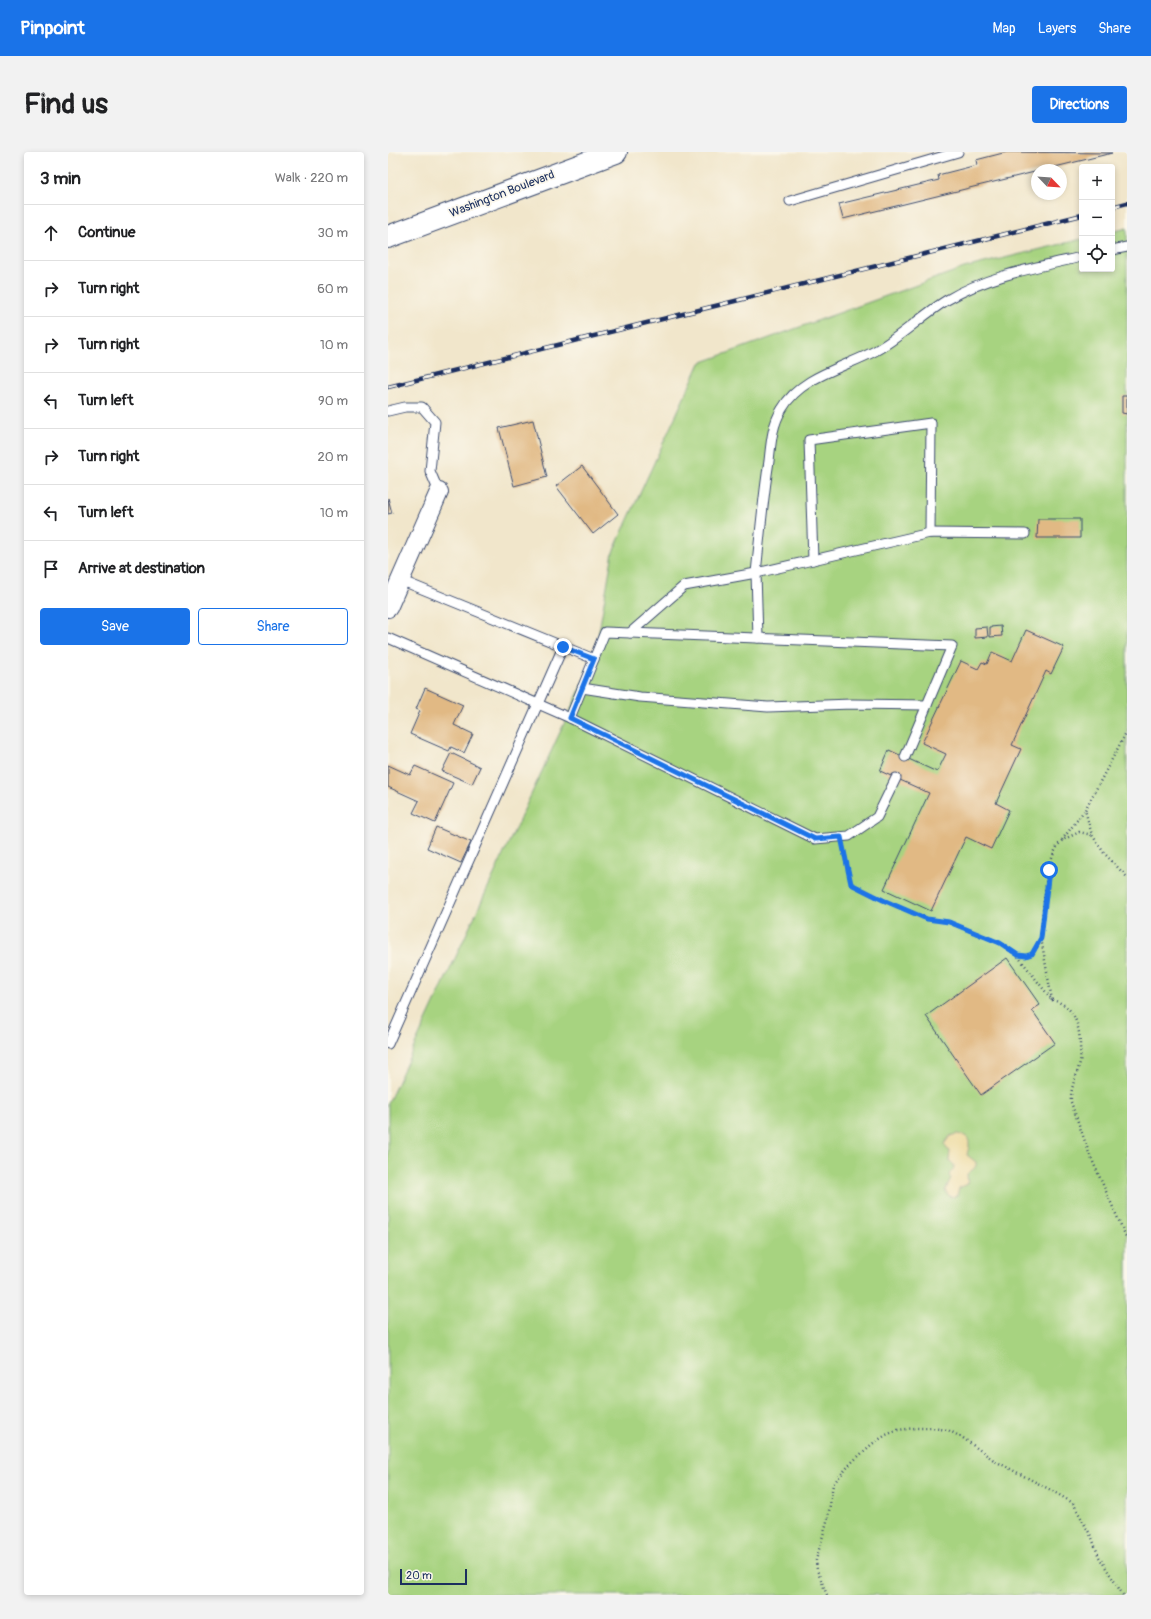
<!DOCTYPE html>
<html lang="en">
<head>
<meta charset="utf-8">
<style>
  body { margin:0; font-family:Pangolin,sans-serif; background:#f2f2f2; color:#202124 }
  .controls { position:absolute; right:12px; top:12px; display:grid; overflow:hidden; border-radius:4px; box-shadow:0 2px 6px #0003 }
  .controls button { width:36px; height:36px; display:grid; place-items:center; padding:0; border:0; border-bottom:1px solid #e0e0e0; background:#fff; color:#202124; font:20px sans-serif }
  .compass { position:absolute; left:643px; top:12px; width:36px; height:36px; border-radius:50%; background:#fff; box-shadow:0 2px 6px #0003; rotate:115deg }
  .scale { position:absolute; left:12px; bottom:10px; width:67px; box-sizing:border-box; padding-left:4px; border:2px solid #1b2f5e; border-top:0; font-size:11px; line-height:14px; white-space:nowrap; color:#1b2f5e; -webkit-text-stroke:3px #fbf7ec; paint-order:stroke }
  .stop { position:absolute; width:12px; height:12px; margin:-9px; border:3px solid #1a73e8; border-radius:50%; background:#fff }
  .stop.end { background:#1a73e8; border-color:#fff; box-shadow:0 1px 4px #0008 }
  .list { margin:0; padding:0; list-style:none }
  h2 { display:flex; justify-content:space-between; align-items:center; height:52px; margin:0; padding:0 16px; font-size:17px }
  h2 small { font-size:13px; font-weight:400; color:#757577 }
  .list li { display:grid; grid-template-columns:26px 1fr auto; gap:12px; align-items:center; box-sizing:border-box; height:56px; padding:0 16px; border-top:1px solid #e0e0e0 }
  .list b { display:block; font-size:15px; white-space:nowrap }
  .list em { font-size:13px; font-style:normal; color:#757577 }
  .actions { display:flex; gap:8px; padding:12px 16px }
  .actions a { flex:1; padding:9px 0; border:1px solid #1a73e8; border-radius:4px; text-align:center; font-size:14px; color:#1a73e8 }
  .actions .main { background:#1a73e8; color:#fff }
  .icon { flex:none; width:22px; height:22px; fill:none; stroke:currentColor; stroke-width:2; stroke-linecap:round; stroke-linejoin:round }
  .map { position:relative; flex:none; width:739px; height:1443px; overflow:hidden; border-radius:4px }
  header { display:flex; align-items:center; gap:24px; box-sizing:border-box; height:56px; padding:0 20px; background:#1a73e8; color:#fff }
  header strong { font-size:19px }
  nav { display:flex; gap:22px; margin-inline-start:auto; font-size:14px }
  .intro { display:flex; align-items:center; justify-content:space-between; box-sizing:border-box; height:96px; padding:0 24px }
  h1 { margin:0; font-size:28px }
  .button { padding:10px 18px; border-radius:4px; background:#1a73e8; color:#fff; font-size:14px; font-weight:700 }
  main { display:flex; gap:24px; padding:0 24px }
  aside { flex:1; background:#fff; border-radius:4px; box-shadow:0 2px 6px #0003 }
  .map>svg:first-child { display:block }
  .green { fill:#a7d380; stroke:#61816f }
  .sand { fill:#eeda9e; stroke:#84847e }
  .building { fill:#e1b984 }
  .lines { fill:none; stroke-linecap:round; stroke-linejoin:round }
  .lane-casing { stroke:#3b4a6e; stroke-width:11 }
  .street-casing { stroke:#3b4a6e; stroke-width:20 }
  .secondary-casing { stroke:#3b4a6e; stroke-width:24 }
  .path { stroke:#3b4a6e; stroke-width:2.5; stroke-dasharray:1 3; stroke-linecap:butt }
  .lane { stroke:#fff; stroke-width:9 }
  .street { stroke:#fff; stroke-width:18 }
  .secondary { stroke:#fff; stroke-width:22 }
  .rail-casing { stroke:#1b2f5e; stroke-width:4.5 }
  .rail { stroke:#fbf7ec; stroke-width:3; stroke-dasharray:9; stroke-linecap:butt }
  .route { stroke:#1a73e8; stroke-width:5 }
  .labels { text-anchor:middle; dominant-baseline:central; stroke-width:3.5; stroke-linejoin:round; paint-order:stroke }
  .street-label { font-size:12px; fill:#1b2f5e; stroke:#fbf7ec }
</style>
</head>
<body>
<header>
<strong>Pinpoint</strong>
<nav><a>Map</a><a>Layers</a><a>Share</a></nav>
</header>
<div class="intro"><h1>Find us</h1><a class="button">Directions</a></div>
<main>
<aside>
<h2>3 min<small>Walk · 220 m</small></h2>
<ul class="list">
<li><svg class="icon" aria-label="ahead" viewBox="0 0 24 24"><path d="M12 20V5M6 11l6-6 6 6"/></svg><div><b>Continue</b></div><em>30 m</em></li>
<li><svg class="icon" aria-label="right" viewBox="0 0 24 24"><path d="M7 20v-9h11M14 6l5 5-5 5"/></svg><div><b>Turn right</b></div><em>60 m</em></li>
<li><svg class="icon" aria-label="right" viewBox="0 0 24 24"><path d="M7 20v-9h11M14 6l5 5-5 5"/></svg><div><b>Turn right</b></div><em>10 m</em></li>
<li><svg class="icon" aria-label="left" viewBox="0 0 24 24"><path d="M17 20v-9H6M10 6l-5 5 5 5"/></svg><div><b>Turn left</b></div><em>90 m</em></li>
<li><svg class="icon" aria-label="right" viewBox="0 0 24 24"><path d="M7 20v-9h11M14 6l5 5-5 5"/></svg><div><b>Turn right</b></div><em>20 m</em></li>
<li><svg class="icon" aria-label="left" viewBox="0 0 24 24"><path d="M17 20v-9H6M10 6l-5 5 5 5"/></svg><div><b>Turn left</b></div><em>10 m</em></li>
<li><svg class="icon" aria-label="arrive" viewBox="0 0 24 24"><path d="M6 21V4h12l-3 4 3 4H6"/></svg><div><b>Arrive at destination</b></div></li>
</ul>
<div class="actions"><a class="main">Save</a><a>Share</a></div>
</aside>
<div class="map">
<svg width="739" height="1443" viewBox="0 0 739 1443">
  <rect width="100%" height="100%" fill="#fbf7ec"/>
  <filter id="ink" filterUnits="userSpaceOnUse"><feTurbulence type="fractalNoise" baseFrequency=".025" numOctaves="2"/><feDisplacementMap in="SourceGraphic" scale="8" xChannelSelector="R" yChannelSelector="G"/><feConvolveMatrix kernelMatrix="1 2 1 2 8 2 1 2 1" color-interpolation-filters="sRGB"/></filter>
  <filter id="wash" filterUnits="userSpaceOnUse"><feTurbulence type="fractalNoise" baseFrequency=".012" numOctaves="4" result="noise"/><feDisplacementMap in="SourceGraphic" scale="16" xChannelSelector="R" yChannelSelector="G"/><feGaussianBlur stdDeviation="0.9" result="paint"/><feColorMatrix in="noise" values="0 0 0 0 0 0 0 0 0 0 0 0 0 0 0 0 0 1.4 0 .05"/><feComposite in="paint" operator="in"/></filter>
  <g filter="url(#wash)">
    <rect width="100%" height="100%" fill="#f1e6cb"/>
    <path class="green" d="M739 76V1443H0V951L206 507 225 400 312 211 576 116 694 87V117H724V80Z"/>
    <path class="sand" d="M568 982C584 983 582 991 579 1003L588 1010C589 1017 583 1018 579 1022L580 1032 571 1036 569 1043 566 1045 561 1044 557 1039 563 1026 561 1024 562 1021 566 1016V1013L561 1008 562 999 559 997 556 992 562 984Z"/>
    <g id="blocks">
      <g class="building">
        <path d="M619 0 724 1 455 67 451 52 551 28 550 23 589 13 588 8Z"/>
        <path d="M734 244H739V262L734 261Z"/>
        <path d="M145 268 159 325 126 334 111 276Z"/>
        <path d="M194 314 230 362 205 382 168 334Z"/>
        <path d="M0 346 4 361 0 362Z"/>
        <path d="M650 367H692V386H649Z"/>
        <path d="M613 474 614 484 602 485V475Z"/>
        <path d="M599 475 600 485 587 486V476Z"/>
        <path d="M638 478 676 495 663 522 658 519 624 593 633 597 608 651 621 658 603 697 578 685 543 759 496 737 541 641 492 619 501 598 549 620 558 602 534 591 573 509 590 517 594 510 599 512 604 500 624 509Z"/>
        <path d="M37 536 75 553 66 573 85 582 76 601 63 595 61 599 22 582 32 559 28 557Z"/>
        <path d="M63 601 92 615 84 632 54 619Z"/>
        <path d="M0 613 22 623 27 614 65 631 47 671 25 661 31 649 0 635Z"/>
        <path d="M48 675 83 690 73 711 39 696Z"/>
        <path d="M619 806 652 853 644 858 667 891 593 943 538 864Z"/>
      </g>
    </g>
  </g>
  <g filter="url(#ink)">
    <use href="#blocks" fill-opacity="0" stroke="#3b4a6e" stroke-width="1"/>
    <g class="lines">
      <g class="lane-casing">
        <g id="lane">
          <path d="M402 49 570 0"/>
          <path d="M724 98 739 95"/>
          <path d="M0 259 17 255H34L47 270 42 319 51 340"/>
          <path d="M425 408 421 288 543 271 542 381"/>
          <path d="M12 428 206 507"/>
          <path d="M242 481 296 434 368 421C372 384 375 346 381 309 383 291 384 273 394 257 413 224 456 216 487 199 513 185 534 163 559 148 599 124 649 115 694 105"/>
          <path d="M0 486 182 566 427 687 461 684 489 665 508 626"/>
          <path d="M370 486 368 421 542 381 637 382"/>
          <path d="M194 536 252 545 380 555 464 552 539 553"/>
          <path d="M182 566 217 480 564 494 517 605"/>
          <path d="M0 892 175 495"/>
        </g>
      </g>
      <g class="street-casing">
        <path id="street" d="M0 456 51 340"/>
      </g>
      <g class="secondary-casing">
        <path id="secondary" d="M0 85 228 0"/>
      </g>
      <g class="path">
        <path d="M739 579 697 658 704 683 716 701 739 725"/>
        <path d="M674 688 696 659"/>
        <path d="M456 700 463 732 495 748 539 767 561 770 612 791 629 803 664 848 653 786C646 799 646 805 629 803"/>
        <path d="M653 786C655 764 657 701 675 688 680 685 686 683 691 680L704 683"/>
        <path d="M664 848C686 853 691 872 692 891 692 898 693 904 692 910 689 924 682 935 683 950L701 1001 739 1087"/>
        <path d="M439 1443 429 1418 428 1408 440 1366 445 1332 463 1311 484 1292 498 1283 510 1278 527 1276H544L560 1278 575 1286 607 1309 661 1337 685 1351 704 1386 711 1405 735 1443"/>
      </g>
      <use href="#lane" class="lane"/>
      <use href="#street" class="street"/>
      <use href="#secondary" class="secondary"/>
      <g class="rail-casing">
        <g id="rail">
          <path d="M724 55 739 51"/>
          <path d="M0 235 694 63"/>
        </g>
      </g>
      <use href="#rail" class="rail"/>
    </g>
  </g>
  <g class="lines" filter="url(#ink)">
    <path class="route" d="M175 495 206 507 182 566 427 687 453 685 463 732 495 748 539 767 561 770 612 791 630 803 638 804 644 802 653 786 661 718"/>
  </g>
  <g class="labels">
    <g class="street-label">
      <text transform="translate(114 42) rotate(-21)">Washington Boulevard</text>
    </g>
  </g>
</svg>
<div class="controls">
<button>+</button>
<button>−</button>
<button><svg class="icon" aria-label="locate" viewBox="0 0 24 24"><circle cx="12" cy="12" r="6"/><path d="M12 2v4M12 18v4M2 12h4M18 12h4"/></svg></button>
</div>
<svg class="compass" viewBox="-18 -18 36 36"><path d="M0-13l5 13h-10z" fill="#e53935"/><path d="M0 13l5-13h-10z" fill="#757577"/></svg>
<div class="scale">20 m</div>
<div class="stop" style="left:661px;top:718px"></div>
<div class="stop end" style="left:175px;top:495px"></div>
</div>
</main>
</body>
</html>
